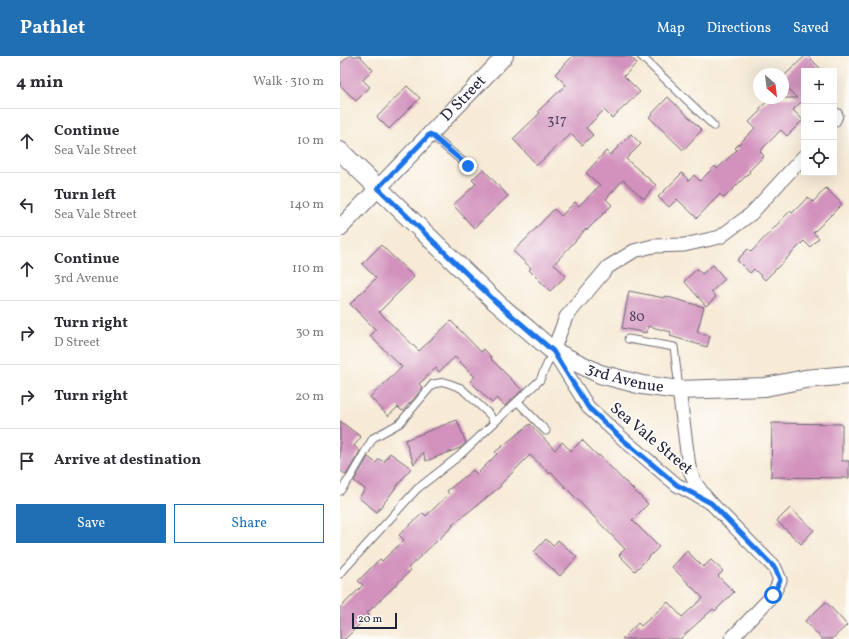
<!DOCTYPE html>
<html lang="en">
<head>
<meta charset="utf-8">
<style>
  body { margin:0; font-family:Vollkorn,serif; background:#f2f2f3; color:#2b2b33 }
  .controls { position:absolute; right:12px; top:12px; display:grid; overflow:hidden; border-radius:0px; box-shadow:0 4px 16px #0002 }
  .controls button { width:36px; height:36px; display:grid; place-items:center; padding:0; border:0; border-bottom:1px solid #e1e1e2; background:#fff; color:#2b2b33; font:20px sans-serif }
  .compass { position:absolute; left:413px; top:12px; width:36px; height:36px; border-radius:50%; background:#fff; box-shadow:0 4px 16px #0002; rotate:152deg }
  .scale { position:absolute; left:12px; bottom:10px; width:45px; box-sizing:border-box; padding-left:4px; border:2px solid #22223b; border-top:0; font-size:11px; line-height:14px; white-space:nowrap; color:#22223b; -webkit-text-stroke:3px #fdfcf7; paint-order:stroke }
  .stop { position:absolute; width:12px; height:12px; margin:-9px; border:3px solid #1a73e8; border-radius:50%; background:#fff }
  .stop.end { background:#1a73e8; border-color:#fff; box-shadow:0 1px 4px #0008 }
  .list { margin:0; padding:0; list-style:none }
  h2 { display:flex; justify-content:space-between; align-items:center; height:52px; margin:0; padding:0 16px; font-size:17px }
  h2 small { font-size:13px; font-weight:400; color:#7c7c81 }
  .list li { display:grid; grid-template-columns:26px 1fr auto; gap:12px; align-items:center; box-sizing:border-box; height:64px; padding:0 16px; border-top:1px solid #e1e1e2 }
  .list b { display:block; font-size:15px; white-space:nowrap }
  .list p { margin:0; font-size:13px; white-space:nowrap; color:#7c7c81 }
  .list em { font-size:13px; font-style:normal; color:#7c7c81 }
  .actions { display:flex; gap:8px; padding:12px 16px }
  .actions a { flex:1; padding:9px 0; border:1px solid #1f6fb2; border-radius:0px; text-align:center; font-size:14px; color:#1f6fb2 }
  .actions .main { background:#1f6fb2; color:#fff }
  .icon { flex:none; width:22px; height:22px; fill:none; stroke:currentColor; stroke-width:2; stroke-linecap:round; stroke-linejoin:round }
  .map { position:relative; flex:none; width:509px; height:583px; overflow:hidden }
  header { display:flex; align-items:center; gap:24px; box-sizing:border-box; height:56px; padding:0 20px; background:#1f6fb2; color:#fff }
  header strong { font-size:19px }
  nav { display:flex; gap:22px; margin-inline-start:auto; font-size:14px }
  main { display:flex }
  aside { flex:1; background:#fff }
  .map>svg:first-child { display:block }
  .building { fill:#d292bd }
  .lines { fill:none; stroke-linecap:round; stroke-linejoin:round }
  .service-casing { stroke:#6d6871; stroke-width:9 }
  .minor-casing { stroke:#6d6871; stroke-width:15 }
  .tertiary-casing { stroke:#6d6871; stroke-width:18 }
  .secondary-casing { stroke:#6d6871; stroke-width:20 }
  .service { stroke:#fff; stroke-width:7 }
  .minor { stroke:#fff; stroke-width:13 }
  .tertiary { stroke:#fff; stroke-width:16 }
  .secondary { stroke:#fff; stroke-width:18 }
  .route { stroke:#1a73e8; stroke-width:5 }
  .labels { text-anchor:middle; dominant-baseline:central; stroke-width:4; stroke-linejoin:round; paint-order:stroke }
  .number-label { font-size:14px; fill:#4e3e5c }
  .street-label { font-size:16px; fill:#22223b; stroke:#fdfcf7 }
</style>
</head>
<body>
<header>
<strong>Pathlet</strong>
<nav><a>Map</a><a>Directions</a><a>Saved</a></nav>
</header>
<main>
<aside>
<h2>4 min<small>Walk · 310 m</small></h2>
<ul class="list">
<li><svg class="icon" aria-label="ahead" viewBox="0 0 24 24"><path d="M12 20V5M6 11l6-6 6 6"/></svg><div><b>Continue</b><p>Sea Vale Street</p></div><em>10 m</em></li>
<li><svg class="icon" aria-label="left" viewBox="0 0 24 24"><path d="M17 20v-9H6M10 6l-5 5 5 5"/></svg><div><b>Turn left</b><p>Sea Vale Street</p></div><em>140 m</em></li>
<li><svg class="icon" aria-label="ahead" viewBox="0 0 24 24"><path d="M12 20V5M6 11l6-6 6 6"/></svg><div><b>Continue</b><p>3rd Avenue</p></div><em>110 m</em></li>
<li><svg class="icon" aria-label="right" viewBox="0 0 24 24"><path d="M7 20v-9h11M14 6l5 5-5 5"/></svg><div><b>Turn right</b><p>D Street</p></div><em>30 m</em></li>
<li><svg class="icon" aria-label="right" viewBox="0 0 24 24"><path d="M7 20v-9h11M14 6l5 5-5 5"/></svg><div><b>Turn right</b></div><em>20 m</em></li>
<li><svg class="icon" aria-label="arrive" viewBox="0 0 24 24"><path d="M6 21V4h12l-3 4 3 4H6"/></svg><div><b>Arrive at destination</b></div></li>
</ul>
<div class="actions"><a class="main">Save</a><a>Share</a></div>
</aside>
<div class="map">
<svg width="509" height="583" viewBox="0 0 509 583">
  <rect width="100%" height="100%" fill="#fdfcf7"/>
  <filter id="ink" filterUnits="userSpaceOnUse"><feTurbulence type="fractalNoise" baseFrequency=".025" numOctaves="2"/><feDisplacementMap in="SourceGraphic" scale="8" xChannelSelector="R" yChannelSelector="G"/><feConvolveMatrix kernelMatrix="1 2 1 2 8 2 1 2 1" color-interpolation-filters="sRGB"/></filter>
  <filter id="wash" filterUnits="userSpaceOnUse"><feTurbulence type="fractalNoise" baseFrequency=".012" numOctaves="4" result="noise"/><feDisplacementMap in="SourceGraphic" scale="16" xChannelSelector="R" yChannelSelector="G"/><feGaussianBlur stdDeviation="0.9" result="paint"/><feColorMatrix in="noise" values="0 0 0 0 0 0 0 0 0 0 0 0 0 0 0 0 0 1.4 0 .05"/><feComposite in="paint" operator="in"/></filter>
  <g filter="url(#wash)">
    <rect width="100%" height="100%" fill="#f7ead6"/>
    <g id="blocks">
      <g class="building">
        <path d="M9 0H20L33 14 23 24 30 31 16 45 0 29V8Z"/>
        <path d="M233 0H289L297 7 284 20 300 36 272 62 264 54 246 72 253 79 242 89 231 78 197 109 173 83 200 57 198 55 226 29 215 18Z"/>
        <path d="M465 0H468L483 15H464V49L461 46 453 54 463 64 447 80 441 74 420 95 424 100 409 115 410 116 384 142 380 138 357 162 337 143 329 151 318 141 342 117 349 125 354 119 360 125 375 110 377 113 397 94 395 92 415 72 409 66 421 54 419 53 431 42H457L443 28V21Z"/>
        <path d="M67 30 80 42 49 73 37 61Z"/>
        <path d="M328 41 362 74 343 94 309 61Z"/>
        <path d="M291 78 301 88 286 103 316 129 304 143 283 124 266 143 272 149 247 174 246 173 214 208 226 220 210 235 189 214 191 212 173 195 185 184 214 153 221 160 235 146 239 150 260 129 246 117 266 95 270 99Z"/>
        <path d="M143 113 168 140 134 172 113 149 136 128 132 124Z"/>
        <path d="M486 132 502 148 473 177 479 182 470 191 464 185 425 224 414 213 410 217 397 204 408 193 411 196 450 155 452 157 468 141 473 146Z"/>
        <path d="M41 189 74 221 39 256 79 295 111 265 141 296 144 293 152 302 151 303 182 334 165 350 157 342 152 347 130 325 135 321 115 301 99 316 96 312 79 328 83 332 71 346 62 355 58 351 48 360 30 341 62 311 30 280 36 274 10 248 36 222 22 208Z"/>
        <path d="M373 209 385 223 371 236 376 241 366 250 344 225 357 213 362 218Z"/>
        <path d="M289 235 324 242V240L364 251 357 276 370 280 367 291 330 280 331 276 308 270 307 277 282 272Z"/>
        <path d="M117 364 126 387 120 392 86 405 83 396 74 408 65 384Z"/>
        <path d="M0 365 21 381 14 390 20 395 6 419 0 414Z"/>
        <path d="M432 367 502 368V405H509V422L431 421Z"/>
        <path d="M190 368 215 394 222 386 231 395 242 384 258 400 259 399 285 426H286L308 448 292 464 319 491 295 515 279 499 285 493 252 459 211 416 210 418 190 399 160 429 161 430 112 469 113 470 68 512 71 514 27 557 29 559 5 583H0V552L23 529 18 525 40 503 42 505 64 484 59 479 83 457 86 460 109 438 107 435 133 414 137 418 157 398 155 396Z"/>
        <path d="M50 397 71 412 37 456 19 442 25 433 14 425 28 401 36 407 39 403 44 406Z"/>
        <path d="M450 452 474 474 461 488 437 465Z"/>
        <path d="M206 483 213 490 218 484 237 501 220 520 194 496Z"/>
        <path d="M347 495 363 511 371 504 383 515 378 520 394 536 375 555 373 553 340 583H282L298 567 301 570 328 546 342 561 363 542 332 511Z"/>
        <path d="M486 546 507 569 492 583H482L465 565Z"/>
      </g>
    </g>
  </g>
  <g filter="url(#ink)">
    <use href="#blocks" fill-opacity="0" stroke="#6d6871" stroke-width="1"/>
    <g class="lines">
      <g class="service-casing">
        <g id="service">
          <path d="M301 0 374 70"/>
          <path d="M90 78 128 110"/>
          <path d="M288 283 334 291 339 333"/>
          <path d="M178 346 206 375"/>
          <path d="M154 367 200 324 213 295"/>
          <path d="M0 435 10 422 33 382 60 367 93 328 105 326 121 332 150 359 154 367 119 400 77 433 0 518"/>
        </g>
      </g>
      <g class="minor-casing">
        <g id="minor">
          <path d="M494 64 496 59"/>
          <path d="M339 334 349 411 354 425 364 439 371 447 435 512 440 524 433 539 391 583"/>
          <path d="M371 447 337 429 283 383 248 351 213 295 226 261 268 211 294 195 313 190 344 189 380 181 411 158 464 100"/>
        </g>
      </g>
      <g class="tertiary-casing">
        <g id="tertiary">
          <path id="s1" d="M0 172 165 0"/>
        </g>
      </g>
      <g class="secondary-casing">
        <g id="secondary">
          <path id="s2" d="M0 95 156 246 213 295 260 318 302 329 339 334 425 331 465 323 509 319"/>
        </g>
      </g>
      <use href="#service" class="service"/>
      <use href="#minor" class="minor"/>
      <use href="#tertiary" class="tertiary"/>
      <use href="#secondary" class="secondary"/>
    </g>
  </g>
  <g class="lines" filter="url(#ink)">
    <path class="route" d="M128 110 90 78 38 132 156 246 213 295 248 351 282 383 337 429 371 447 435 512 440 524 433 539"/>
  </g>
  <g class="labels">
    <g class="number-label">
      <text x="217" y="64">317</text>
      <text x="297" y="261">80</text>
    </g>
    <g class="street-label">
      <text stroke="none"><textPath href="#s1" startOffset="179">D Street</textPath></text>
      <text stroke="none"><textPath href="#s2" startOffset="370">3rd Avenue</textPath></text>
      <text transform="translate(311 383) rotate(40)">Sea Vale Street</text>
    </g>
  </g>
</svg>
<div class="controls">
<button>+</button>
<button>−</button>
<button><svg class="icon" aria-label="locate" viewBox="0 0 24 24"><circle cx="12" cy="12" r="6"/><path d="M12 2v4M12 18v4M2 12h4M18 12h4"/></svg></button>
</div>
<svg class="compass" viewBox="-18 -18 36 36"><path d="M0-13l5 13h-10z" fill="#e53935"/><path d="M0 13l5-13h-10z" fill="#7c7c81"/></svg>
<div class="scale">20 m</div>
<div class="stop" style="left:433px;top:539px"></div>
<div class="stop end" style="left:128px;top:110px"></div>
</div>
</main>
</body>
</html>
